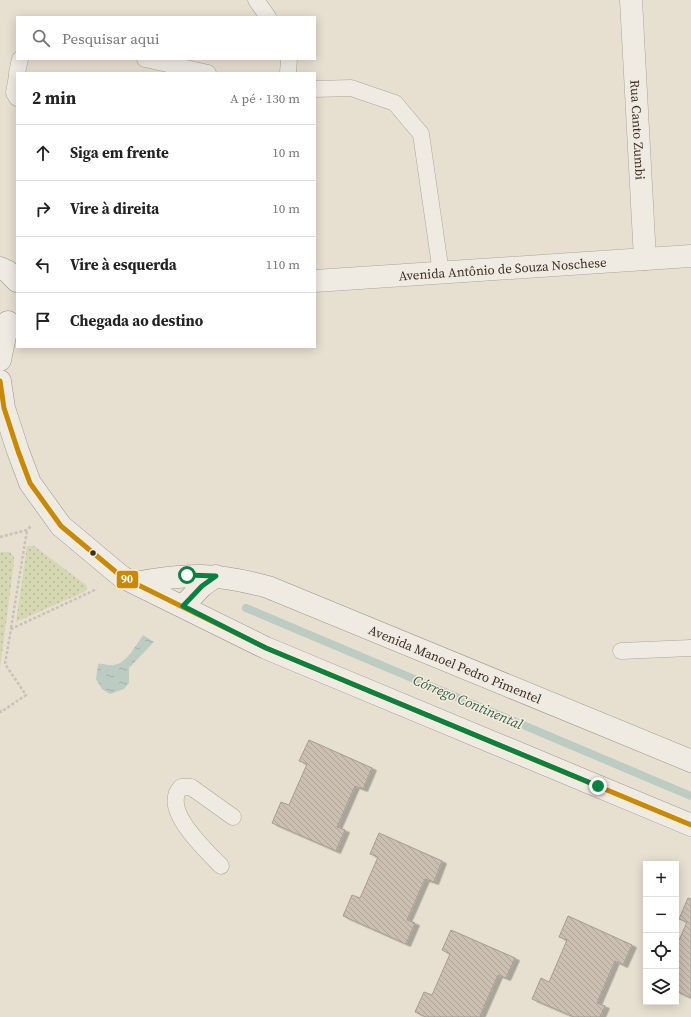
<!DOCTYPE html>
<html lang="pt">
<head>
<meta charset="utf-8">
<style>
  body { margin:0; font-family:"Source Serif 4",serif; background:#f6f6f6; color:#222 }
  .controls { position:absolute; right:12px; bottom:12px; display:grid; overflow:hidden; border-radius:0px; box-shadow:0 2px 10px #0003 }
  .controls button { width:36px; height:36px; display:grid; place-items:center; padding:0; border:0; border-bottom:1px solid #e0e0e0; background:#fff; color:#222; font:20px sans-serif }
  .stop { position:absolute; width:12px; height:12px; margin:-9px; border:3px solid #0b8043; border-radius:50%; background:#fff }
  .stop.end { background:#0b8043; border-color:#fff; box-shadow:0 1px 4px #0008 }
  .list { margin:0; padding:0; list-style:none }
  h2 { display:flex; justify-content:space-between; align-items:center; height:52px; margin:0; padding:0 16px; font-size:17px }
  h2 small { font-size:13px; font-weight:400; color:#767676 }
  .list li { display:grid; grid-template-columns:26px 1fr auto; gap:12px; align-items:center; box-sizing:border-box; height:56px; padding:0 16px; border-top:1px solid #e0e0e0 }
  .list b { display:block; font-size:15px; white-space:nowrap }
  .list em { font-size:13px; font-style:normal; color:#767676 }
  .icon { flex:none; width:22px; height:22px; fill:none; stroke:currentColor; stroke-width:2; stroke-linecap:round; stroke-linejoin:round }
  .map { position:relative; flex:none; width:691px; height:1017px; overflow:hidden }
  .search { position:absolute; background:#fff; box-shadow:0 2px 10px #0003; left:16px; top:16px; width:300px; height:44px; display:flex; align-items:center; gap:10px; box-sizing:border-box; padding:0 14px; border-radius:0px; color:#767676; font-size:15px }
  .panel { position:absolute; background:#fff; box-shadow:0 2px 10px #0003; left:16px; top:72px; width:300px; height:276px; border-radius:0px }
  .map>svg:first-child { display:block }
  .grass { fill:url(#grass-dots) }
  .water { fill:url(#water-ripples) }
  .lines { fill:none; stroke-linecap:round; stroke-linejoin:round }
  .stream { stroke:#bcccc2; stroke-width:8 }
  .building { fill:url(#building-back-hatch); stroke:#a89c90; filter:url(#shadow) }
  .service-casing { stroke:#ada599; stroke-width:17 }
  .minor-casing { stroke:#ada599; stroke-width:23 }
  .tertiary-casing { stroke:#ada599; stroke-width:23 }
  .secondary-casing { stroke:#9c958a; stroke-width:23 }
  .path { stroke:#c8c2b9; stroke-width:2.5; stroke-dasharray:3 2; stroke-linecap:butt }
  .service { stroke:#efebe3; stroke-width:16 }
  .minor { stroke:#efebe3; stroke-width:22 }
  .tertiary { stroke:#efebe3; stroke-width:22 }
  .secondary { stroke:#efebe3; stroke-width:22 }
  .bus-1-casing { stroke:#f7eed8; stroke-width:8 }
  .bus-1 { stroke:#c88808; stroke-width:5 }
  .route { stroke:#0b8043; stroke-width:5 }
  .bus-dot { fill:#3d2e20; stroke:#f7eed8; stroke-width:1.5 }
  .labels { text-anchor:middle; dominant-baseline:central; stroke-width:3; stroke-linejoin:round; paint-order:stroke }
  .street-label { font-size:13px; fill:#3d2e20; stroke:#f7eed8 }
  .water-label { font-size:14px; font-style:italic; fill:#2f5d5a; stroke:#f7eed8 }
  .line-badge { stroke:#f7eed8; stroke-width:1.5 }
  .badge-label { font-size:11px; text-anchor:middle; font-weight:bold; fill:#fff }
</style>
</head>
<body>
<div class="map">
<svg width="691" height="1017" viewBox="0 0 691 1017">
  <defs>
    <pattern id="grass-dots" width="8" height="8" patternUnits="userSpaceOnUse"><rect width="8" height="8" fill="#d6d7b3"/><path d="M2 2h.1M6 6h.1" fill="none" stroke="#b9b99a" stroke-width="1.8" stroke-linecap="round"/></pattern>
    <pattern id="water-ripples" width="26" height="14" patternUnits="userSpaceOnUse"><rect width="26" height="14" fill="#bcccc2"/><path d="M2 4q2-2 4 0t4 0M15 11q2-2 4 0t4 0" fill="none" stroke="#a2b0a6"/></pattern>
    <pattern id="building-back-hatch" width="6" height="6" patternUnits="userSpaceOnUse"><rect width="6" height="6" fill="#cbbfb2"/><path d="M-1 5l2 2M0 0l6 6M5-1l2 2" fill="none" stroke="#afa499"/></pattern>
    <filter id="shadow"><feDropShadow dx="4.5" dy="2.5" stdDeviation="0" flood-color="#0004"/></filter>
  </defs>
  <rect width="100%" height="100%" fill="#e7e0d1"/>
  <g class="grass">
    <path d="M27 546H34L86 585 87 588 84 592 16 622Z"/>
    <path d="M0 552H10L14 557V563L0 668Z"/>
  </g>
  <path class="water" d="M143 635 154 642 129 668V683L124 689 110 694 102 689 96 679 98 664C104 663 108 666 114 665 126 664 136 645 143 635Z"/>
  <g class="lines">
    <path class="stream" d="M246 608 691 796"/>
  </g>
  <g class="building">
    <path d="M309 740 372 768 363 789 355 786 337 827 345 830 336 851 272 823 281 802 289 805 307 764 299 761Z"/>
    <path d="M379 833 442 861 434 882 425 879 407 920 415 923 406 944 343 916 352 895 360 898 378 857 370 854Z"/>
    <path d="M688 898 691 899V998L676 991V947L687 922 679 919Z"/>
    <path d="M568 916 632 945 623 965 615 961 597 1003 605 1006 600 1017H574L532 999 541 978 549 982 567 940 559 937Z"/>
    <path d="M451 930 515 958 506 978 498 975 480 1016 481 1017H426L415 1012 424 992 432 995 450 954 442 950Z"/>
  </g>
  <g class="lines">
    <g class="service-casing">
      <g id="service">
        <path d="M256 0 268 17"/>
        <path d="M145 59 208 73"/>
        <path d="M17 73 20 59"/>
        <path d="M288 73 289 59"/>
        <path d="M17 76 14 93 17 98"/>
        <path d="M315 89 351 88 395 103 421 134 441 273"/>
        <path d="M621 651 691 648"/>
        <path d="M221 866C206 850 160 809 181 787H191L233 817"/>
      </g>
    </g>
    <g class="minor-casing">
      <g id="minor">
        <path id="s1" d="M631 0 645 259"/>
      </g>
    </g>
    <g class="tertiary-casing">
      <g id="tertiary">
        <path id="s2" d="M315 281 691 256"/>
      </g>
    </g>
    <g class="secondary-casing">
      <g id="secondary">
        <path d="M0 268 7 271 17 281"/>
        <path d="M0 360 8 322"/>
        <path d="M0 381 4 408 18 451 30 483 61 526 122 577 266 648 691 825"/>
        <path id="s3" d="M135 583C188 573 216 573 268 587L691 761"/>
        <path d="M183 606 202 586 216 576"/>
      </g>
    </g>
    <g class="path">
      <path d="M0 537 27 530 31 526"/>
      <path d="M11 628 27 530"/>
      <path d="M0 710 1 712 26 695 5 664 11 629 97 589"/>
    </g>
    <use href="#service" class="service"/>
    <use href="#minor" class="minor"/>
    <use href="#tertiary" class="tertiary"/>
    <use href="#secondary" class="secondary"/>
    <g class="bus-1-casing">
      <path id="bus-1" d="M0 381 4 408 18 451 30 483 61 526 122 577 266 648 691 825"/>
    </g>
    <use href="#bus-1" class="bus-1"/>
  </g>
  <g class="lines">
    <path class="route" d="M187 575 216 576 202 586 183 606 266 648 598 786"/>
  </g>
  <circle class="bus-dot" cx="93" cy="553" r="3.5"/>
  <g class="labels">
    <g class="street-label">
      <text stroke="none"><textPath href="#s1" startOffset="130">Rua Canto Zumbi</textPath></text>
      <text stroke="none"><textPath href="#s2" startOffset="188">Avenida Antônio de Souza Noschese</textPath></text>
      <text stroke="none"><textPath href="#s3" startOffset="337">Avenida Manoel Pedro Pimentel</textPath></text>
    </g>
    <g class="water-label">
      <text transform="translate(468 702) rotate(23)">Córrego Continental</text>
    </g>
  </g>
  <rect class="line-badge" x="116" y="570" width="23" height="19" rx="4" fill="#c88808"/>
  <g class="badge-label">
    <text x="127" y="583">90</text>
  </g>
</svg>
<div class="controls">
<button>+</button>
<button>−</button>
<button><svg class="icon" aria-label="locate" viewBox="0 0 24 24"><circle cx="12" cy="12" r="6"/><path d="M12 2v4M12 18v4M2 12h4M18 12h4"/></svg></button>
<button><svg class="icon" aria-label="layers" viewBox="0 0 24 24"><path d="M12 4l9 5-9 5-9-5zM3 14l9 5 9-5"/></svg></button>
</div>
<div class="stop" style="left:187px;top:575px"></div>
<div class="stop end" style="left:598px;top:786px"></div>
<div class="search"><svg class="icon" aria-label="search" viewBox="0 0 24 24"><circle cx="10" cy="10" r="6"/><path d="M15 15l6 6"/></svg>Pesquisar aqui</div>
<section class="panel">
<h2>2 min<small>A pé · 130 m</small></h2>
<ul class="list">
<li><svg class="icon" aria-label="ahead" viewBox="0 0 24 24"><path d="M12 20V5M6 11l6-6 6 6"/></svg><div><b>Siga em frente</b></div><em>10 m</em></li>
<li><svg class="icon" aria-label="right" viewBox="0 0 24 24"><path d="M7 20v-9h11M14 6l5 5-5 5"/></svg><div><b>Vire à direita</b></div><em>10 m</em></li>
<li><svg class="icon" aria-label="left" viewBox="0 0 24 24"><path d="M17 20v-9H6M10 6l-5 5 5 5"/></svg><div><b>Vire à esquerda</b></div><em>110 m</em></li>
<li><svg class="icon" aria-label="arrive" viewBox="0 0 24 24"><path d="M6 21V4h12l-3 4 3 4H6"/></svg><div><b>Chegada ao destino</b></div></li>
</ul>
</section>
</div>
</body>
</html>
